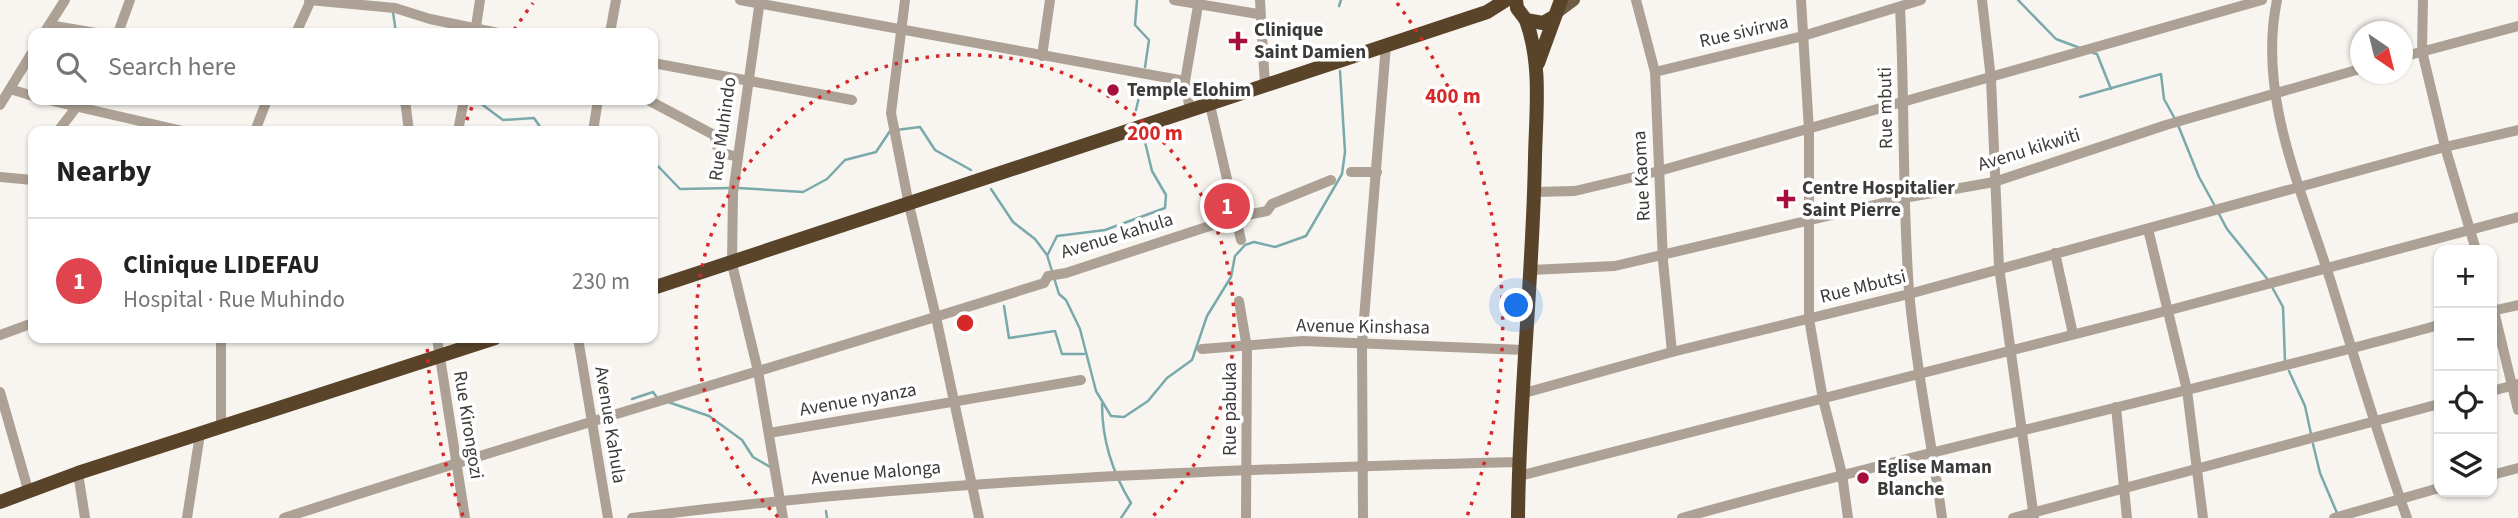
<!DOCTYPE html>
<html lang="en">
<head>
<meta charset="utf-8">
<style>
  body { margin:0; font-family:"Source Sans 3",sans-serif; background:#f2f2f2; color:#222 }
  .controls { position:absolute; right:21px; bottom:21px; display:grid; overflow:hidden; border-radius:14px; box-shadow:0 2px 5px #0004 }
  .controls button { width:63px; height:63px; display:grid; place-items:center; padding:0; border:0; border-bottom:2px solid #e0e0e0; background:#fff; color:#222; font:35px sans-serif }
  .compass { position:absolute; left:2350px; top:21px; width:63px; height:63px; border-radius:50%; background:#fff; box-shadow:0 2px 5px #0004; rotate:145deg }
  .you { position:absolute; left:1517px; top:306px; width:24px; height:24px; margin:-18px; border:5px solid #fff; border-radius:50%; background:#1a73e8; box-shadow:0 0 0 10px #1a73e833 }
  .badge { display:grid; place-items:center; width:46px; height:46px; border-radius:50%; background:#111827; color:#fff; font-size:23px; font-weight:700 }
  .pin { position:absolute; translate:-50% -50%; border:4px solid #fff; box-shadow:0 2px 7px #0006 }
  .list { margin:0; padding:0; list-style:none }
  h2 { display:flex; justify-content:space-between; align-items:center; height:91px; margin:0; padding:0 28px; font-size:30px }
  h2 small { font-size:23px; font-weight:400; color:#767676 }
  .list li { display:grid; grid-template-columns:46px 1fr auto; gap:21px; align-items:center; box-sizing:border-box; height:126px; padding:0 28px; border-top:2px solid #e0e0e0 }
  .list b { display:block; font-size:26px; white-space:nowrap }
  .list p { margin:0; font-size:23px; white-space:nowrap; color:#767676 }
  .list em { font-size:23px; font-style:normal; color:#767676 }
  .icon { flex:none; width:38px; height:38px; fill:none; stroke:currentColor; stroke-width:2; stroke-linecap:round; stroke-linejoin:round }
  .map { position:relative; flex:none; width:2518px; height:518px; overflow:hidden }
  .search { position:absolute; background:#fff; box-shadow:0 2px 5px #0004; left:28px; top:28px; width:630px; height:77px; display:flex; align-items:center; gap:18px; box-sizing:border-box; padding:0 24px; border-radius:14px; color:#767676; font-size:26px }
  .panel { position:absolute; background:#fff; box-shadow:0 2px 5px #0004; left:28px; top:126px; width:630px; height:217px; border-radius:14px }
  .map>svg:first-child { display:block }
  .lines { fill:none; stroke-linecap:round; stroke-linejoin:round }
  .stream { stroke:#7aa9ac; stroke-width:2.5 }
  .minor { stroke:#aca194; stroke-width:10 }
  .major { stroke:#6f5c45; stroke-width:12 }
  .highway { stroke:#594429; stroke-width:14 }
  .ring { fill:none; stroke:#d62828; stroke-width:3.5; stroke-dasharray:3.5 7 }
  .poi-dot { fill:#a70e3b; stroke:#fff; stroke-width:2.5 }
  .labels { text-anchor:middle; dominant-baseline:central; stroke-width:7; stroke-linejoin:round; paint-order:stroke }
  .poi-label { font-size:19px; font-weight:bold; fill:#3c3b39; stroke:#fff; text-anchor:start }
  .street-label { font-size:19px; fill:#3c3b39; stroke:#fff }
  .centre { fill:#d62828; stroke:#fff; stroke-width:3.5 }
  .ring-label { font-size:21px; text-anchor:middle; font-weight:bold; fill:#d62828; stroke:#fff; stroke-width:7; stroke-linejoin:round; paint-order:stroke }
</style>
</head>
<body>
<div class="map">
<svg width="2518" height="518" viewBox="0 0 2518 518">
  <rect width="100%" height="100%" fill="#f8f5f0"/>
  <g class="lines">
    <g class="stream">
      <path d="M1137 0 1135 25 1149 40 1145 67"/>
      <path d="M2018 0 2056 39 2080 48"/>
      <path d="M1339 6 1341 0"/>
      <path d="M393 12 396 33"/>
      <path d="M2093 53 2097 54 2111 89"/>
      <path d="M2080 97 2161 74 2164 99 2175 119"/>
      <path d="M476 100 503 120 534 118 543 131"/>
      <path d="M1136 110 1142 84"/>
      <path d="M2178 125 2199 177 2216 208"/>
      <path d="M896 130 920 127 935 150 971 170"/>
      <path d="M653 161 680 189 732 188"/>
      <path d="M738 188 803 192 827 179 845 160 876 152 890 131"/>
      <path d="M991 189 1013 222 1035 239 1047 255 1059 294 1066 300 1080 329 1096 391 1111 416 1124 417 1148 401 1167 378 1192 360 1207 316 1231 277 1235 256 1245 245 1254 242 1275 247 1306 236 1342 174 1345 152 1340 71"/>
      <path d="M2219 214 2227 229 2269 281"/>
      <path d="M1048 254 1057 236 1105 230 1165 208 1166 195 1152 171 1145 142"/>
      <path d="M2272 287 2283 307 2285 361"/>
      <path d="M1004 306 1009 338 1055 331 1062 354H1084"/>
      <path d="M2289 371 2305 406 2311 434"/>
      <path d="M632 399 653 392 658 399"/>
      <path d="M668 402 709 416 742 440 753 457 772 468"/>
      <path d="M1102 404C1102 439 1112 472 1131 503L1121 518"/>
      <path d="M2313 444 2320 473 2337 513"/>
      <path d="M826 511 827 518"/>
    </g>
    <g class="minor">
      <path d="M309 0 395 8 430 19 498 33"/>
      <path d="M740 0 1185 81"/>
      <path d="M760 0 733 193 732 264 758 371 783 518"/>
      <path d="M905 0 891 113 909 205 936 317 979 518"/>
      <path d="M1174 0 1258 14"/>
      <path d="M1260 0 1265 86"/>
      <path d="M1636 0 1655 72 1663 261 1672 352"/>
      <path d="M1801 0 1809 130V319L1823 399 1842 474 1848 518"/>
      <path d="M1982 0 1991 79 1999 267 2034 518"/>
      <path d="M2277 0C2257 97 2302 190 2330 279 2355 359 2379 440 2407 518"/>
      <path d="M2423 0 2422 51 2445 147 2476 250"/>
      <path d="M1900 7C1905 101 1902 196 1909 290 1915 366 1932 442 1942 518"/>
      <path d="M49 25 96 33"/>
      <path d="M44 33 65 0"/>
      <path d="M118 33 130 0"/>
      <path d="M296 33 311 0"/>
      <path d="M475 33 480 0"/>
      <path d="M610 33 616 0"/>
      <path d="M1042 56 1050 0"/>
      <path d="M2402 57 2518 26"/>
      <path d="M653 63 852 100"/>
      <path d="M1655 72 1803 36 1921 0"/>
      <path d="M10 89 33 96"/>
      <path d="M48 100 183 131"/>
      <path d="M405 100 409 131"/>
      <path d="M648 100 714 135 719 152 738 157"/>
      <path d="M0 105 33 51"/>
      <path d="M1210 105 1241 240"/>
      <path d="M1190 111 1185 81 1199 0"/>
      <path d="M58 131 82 100"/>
      <path d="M255 131 267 100"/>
      <path d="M458 131 464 100"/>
      <path d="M593 131 598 100"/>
      <path d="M1351 172H1377"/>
      <path d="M0 177 33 180"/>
      <path d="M1535 192 1575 191 1659 171 2262 0"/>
      <path d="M2148 229 2187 390 2203 518"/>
      <path d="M2055 253 2073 334"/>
      <path d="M1531 270 1615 266 1904 198 1994 182 2166 125 2360 69"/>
      <path d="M1239 301 1247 348 1246 518"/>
      <path d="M2492 303 2518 410"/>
      <path d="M2492 311 2518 305"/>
      <path d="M0 335 33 323"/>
      <path d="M437 338 465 518"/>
      <path d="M578 338 608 518"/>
      <path d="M1202 349 1303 341 1524 350"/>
      <path d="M2492 391 2518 384"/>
      <path d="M0 392 29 493"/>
      <path d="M1521 394 1672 352 1909 294 2445 147 2518 130"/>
      <path d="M2116 407 2127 518"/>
      <path d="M221 427V338"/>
      <path d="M769 433 1081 380"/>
      <path d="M78 473 85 518"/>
      <path d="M2492 475 2518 468"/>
      <path d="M1519 476 2170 310 2518 217"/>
      <path d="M187 518 200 434"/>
      <path d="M284 518C536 436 791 363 1044 283L1048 276 1066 273 1237 217 1267 211 1272 204 1331 180"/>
      <path d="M632 518C926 480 1223 469 1520 462"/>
      <path d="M1363 518 1362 344 1386 45"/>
      <path d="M1682 518C1933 448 2188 394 2439 325"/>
      <path d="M2013 518 2439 404"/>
      <path d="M2334 518 2439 488"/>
    </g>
    <path class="major" d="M1558 12 1574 0"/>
    <g class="highway">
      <path d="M1516 0 1517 8 1526 20 1543 23 1555 16"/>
      <path d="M1538 63 1561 0"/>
      <path d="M653 288 1487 12 1506 0"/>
      <path d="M0 502 78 473 495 338"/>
      <path d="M1518 518C1519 397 1533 278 1535 157 1536 112 1542 64 1526 20"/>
    </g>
  </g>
  <g class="ring">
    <path d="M778 517A269 269 0 1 1 1152 517"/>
    <path d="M463 516A538 538 0 0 1 427 342M463 130A538 538 0 0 1 475 100M514 30A538 538 0 0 1 533 3M1397 3A538 538 0 0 1 1467 516"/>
  </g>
  <g class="poi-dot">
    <path d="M1234.5 30.5h7v7h7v7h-7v7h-7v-7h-7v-7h7z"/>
    <circle cx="1113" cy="90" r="7"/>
    <path d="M1782.5 188.5h7v7h7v7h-7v7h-7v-7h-7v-7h7z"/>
    <circle cx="1863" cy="478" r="7"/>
  </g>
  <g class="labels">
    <g class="poi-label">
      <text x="1254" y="30">Clinique<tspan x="1254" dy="22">Saint Damien</tspan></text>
      <text x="1127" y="90">Temple Elohim</text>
      <text x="1802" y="188">Centre Hospitalier<tspan x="1802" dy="22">Saint Pierre</tspan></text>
      <text x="1877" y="467">Eglise Maman<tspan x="1877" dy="22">Blanche</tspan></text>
    </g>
    <g class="street-label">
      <text transform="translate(1744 32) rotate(-13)">Rue sivirwa</text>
      <text transform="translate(1886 108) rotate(-91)">Rue mbuti</text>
      <text transform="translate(723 129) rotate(-82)">Rue Muhindo</text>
      <text transform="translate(2029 150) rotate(-17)">Avenu kikwiti</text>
      <text transform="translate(1642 176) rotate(-93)">Rue Kaoma</text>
      <text transform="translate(1117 236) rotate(-17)">Avenue kahula</text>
      <text transform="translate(1863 287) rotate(-14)">Rue Mbutsi</text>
      <text transform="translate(1363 327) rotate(1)">Avenue Kinshasa</text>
      <text transform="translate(858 400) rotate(-10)">Avenue nyanza</text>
      <text transform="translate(1230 409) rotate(-90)">Rue pabuka</text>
      <text transform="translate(468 425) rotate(81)">Rue Kirongozi</text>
      <text transform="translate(610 425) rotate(81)">Avenue Kahula</text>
      <text transform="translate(876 473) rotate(-5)">Avenue Malonga</text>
    </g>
  </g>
  <circle cx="965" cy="323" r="10" class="centre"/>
  <g class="ring-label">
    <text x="1453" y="103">400 m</text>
    <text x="1155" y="140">200 m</text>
  </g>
</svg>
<div class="controls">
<button>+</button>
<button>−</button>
<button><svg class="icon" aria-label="locate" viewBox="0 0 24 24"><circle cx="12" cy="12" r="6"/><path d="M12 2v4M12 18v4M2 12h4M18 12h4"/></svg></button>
<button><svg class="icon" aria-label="layers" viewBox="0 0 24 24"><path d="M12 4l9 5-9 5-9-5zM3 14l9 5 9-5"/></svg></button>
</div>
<svg class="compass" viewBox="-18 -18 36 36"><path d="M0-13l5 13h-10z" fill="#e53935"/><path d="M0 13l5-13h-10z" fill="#767676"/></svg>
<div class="you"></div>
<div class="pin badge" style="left:1227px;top:206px;background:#e0444e">1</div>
<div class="search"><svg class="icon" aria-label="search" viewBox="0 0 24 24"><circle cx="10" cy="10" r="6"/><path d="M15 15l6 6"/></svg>Search here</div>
<section class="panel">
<h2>Nearby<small></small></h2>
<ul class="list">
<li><span class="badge" style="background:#e0444e">1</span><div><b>Clinique LIDEFAU</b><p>Hospital · Rue Muhindo</p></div><em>230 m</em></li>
</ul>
</section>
</div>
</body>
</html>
